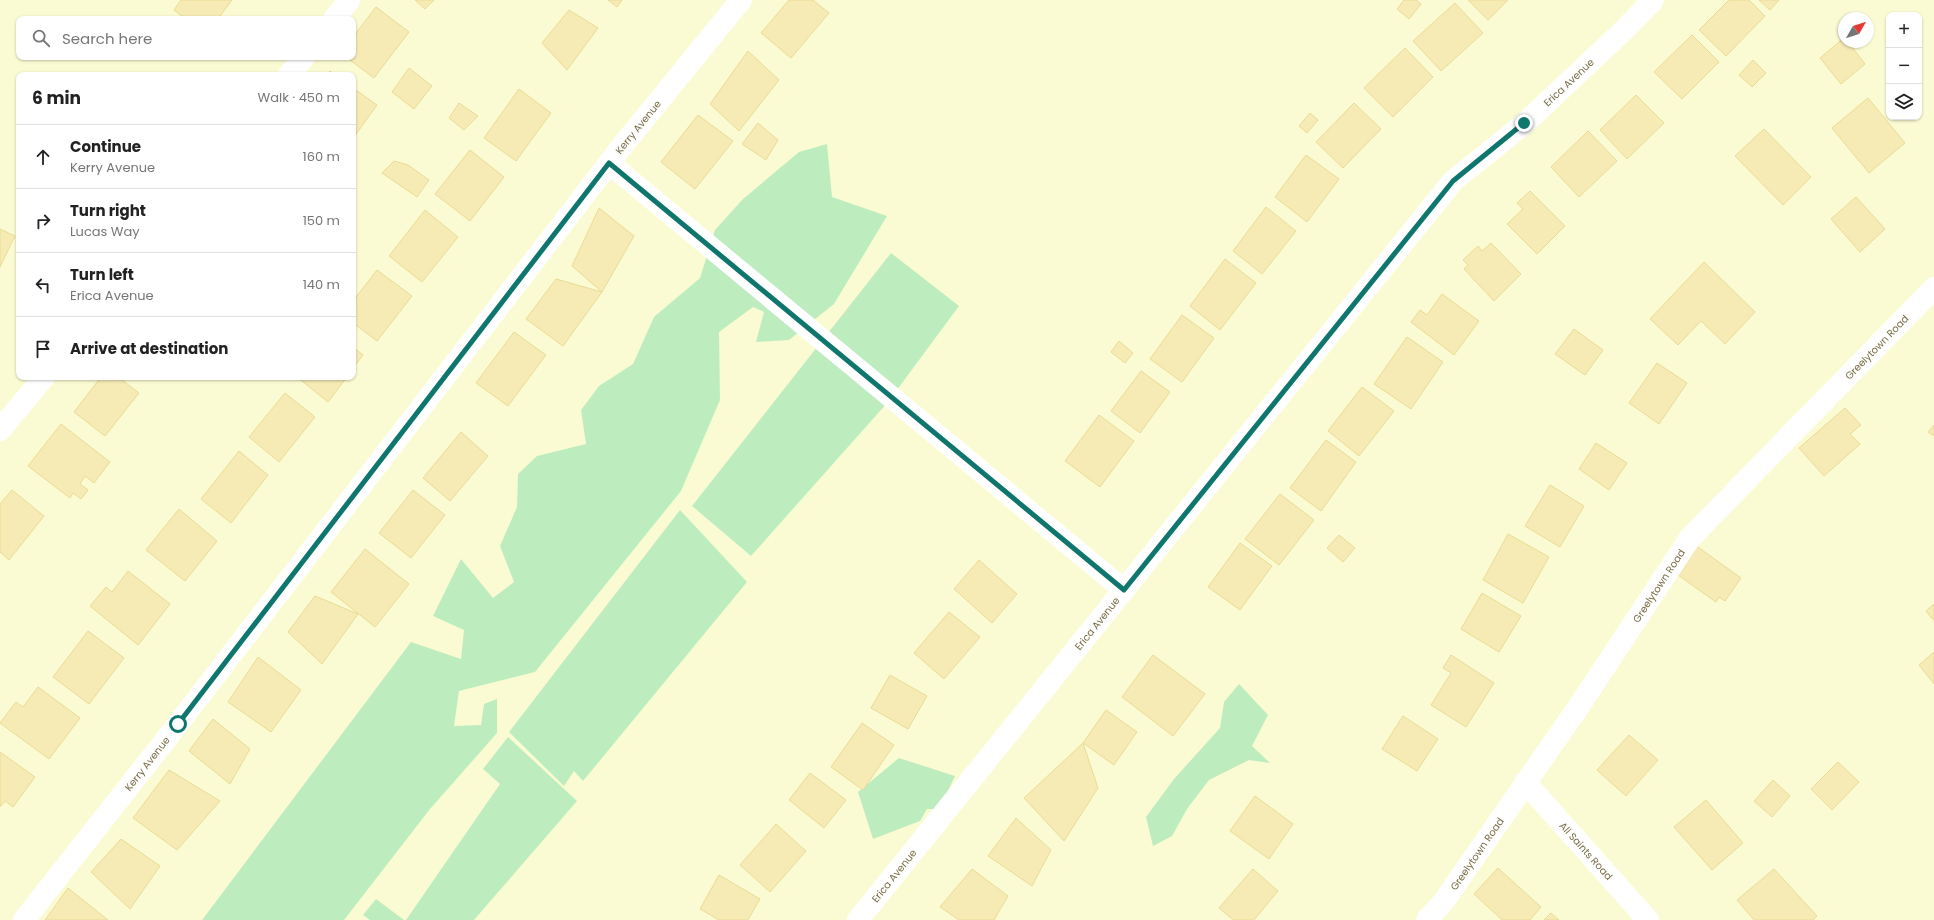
<!DOCTYPE html>
<html lang="en">
<head>
<meta charset="utf-8">
<style>
  body { margin:0; font-family:Poppins,sans-serif; background:#f2f2f2; color:#222 }
  .controls { position:absolute; right:12px; top:12px; display:grid; overflow:hidden; border-radius:8px; box-shadow:0 1px 3px #0004 }
  .controls button { width:36px; height:36px; display:grid; place-items:center; padding:0; border:0; border-bottom:1px solid #e0e0e0; background:#fff; color:#222; font:20px sans-serif }
  .compass { position:absolute; left:1838px; top:12px; width:36px; height:36px; border-radius:50%; background:#fff; box-shadow:0 1px 3px #0004; rotate:51deg }
  .stop { position:absolute; width:12px; height:12px; margin:-9px; border:3px solid #0f766e; border-radius:50%; background:#fff }
  .stop.end { background:#0f766e; border-color:#fff; box-shadow:0 1px 4px #0008 }
  .list { margin:0; padding:0; list-style:none }
  h2 { display:flex; justify-content:space-between; align-items:center; height:52px; margin:0; padding:0 16px; font-size:17px }
  h2 small { font-size:13px; font-weight:400; color:#767676 }
  .list li { display:grid; grid-template-columns:26px 1fr auto; gap:12px; align-items:center; box-sizing:border-box; height:64px; padding:0 16px; border-top:1px solid #e0e0e0 }
  .list b { display:block; font-size:15px; white-space:nowrap }
  .list p { margin:0; font-size:13px; white-space:nowrap; color:#767676 }
  .list em { font-size:13px; font-style:normal; color:#767676 }
  .icon { flex:none; width:22px; height:22px; fill:none; stroke:currentColor; stroke-width:2; stroke-linecap:round; stroke-linejoin:round }
  .map { position:relative; flex:none; width:1934px; height:920px; overflow:hidden }
  .search { position:absolute; background:#fff; box-shadow:0 1px 3px #0004; left:16px; top:16px; width:340px; height:44px; display:flex; align-items:center; gap:10px; box-sizing:border-box; padding:0 14px; border-radius:8px; color:#767676; font-size:15px }
  .panel { position:absolute; background:#fff; box-shadow:0 1px 3px #0004; left:16px; top:72px; width:340px; height:308px; border-radius:8px }
  .map>svg:first-child { display:block }
  .residential { fill:#fbfbd3; fill-rule:evenodd }
  .green { fill:#bdedbf }
  .building { fill:#f6ebb5; stroke:#eadb94 }
  .lines { fill:none; stroke-linecap:round; stroke-linejoin:round }
  .minor { stroke:#fff; stroke-width:22 }
  .route { stroke:#0f766e; stroke-width:5 }
  .labels { text-anchor:middle; dominant-baseline:central; stroke-width:3.5; stroke-linejoin:round; paint-order:stroke }
  .street-label { font-size:10px; fill:#776d45; stroke:#feffe8 }
</style>
</head>
<body>
<div class="map">
<svg width="1934" height="920" viewBox="0 0 1934 920">
  <rect width="100%" height="100%" fill="#fdfee0"/>
  <path class="residential" d="M0 0H1934V920H0ZM1889 15H1919V117H1889ZM1844 18H1868V42H1844ZM19 19H353V57H19ZM19 75H353V377H19Z"/>
  <g class="green">
    <path d="M827 144 832 197 887 216 834 304 789 340 756 342 764 312 753 307 719 332 720 400 681 491 535 672 459 691 454 726 481 725 484 704 497 699V733L430 809 344 920H202L411 642 461 659 464 630 433 616 461 559 493 598 514 582 500 546 517 507 518 474 537 456 586 444 581 410 599 386 633 364 654 317 700 278 715 230 743 199 799 152Z"/>
    <path d="M891 253 959 306 888 402 751 556 692 506Z"/>
    <path d="M680 510 747 582 583 781 574 771 564 786 509 732Z"/>
    <path d="M1239 684 1268 715 1252 746 1270 763 1249 760 1209 780 1187 809 1172 836 1153 846 1146 817 1174 779 1220 728 1224 702Z"/>
    <path d="M508 737 577 801 474 920H406L500 784 483 769Z"/>
    <path d="M899 758 955 776 939 809H927L920 821 873 839 858 792Z"/>
    <path d="M376 899 404 920H370L363 915Z"/>
  </g>
  <g class="building">
    <path d="M181 0H232L218 19H186L174 10Z"/>
    <path d="M415 0H434L425 9Z"/>
    <path d="M608 0H622L617 7Z"/>
    <path d="M789 0H813L829 13 791 58 761 33Z"/>
    <path d="M1404 0H1416L1421 4 1409 19 1397 9Z"/>
    <path d="M1468 0H1508L1488 20Z"/>
    <path d="M1729 0H1749L1765 16 1726 56 1699 30Z"/>
    <path d="M1759 0H1779L1770 10Z"/>
    <path d="M1455 3 1483 33 1441 71 1413 41Z"/>
    <path d="M376 7 409 32 374 78 346 57H353V37Z"/>
    <path d="M569 10 598 28 567 70 542 43Z"/>
    <path d="M1692 35 1719 62 1682 99 1654 72Z"/>
    <path d="M1844 38V42H1848L1865 64 1841 84 1820 58Z"/>
    <path d="M1405 48 1433 77 1393 117 1364 88Z"/>
    <path d="M748 51 779 80 739 131 710 104Z"/>
    <path d="M1753 60 1766 73 1752 87 1739 75Z"/>
    <path d="M409 68 432 86 414 109 392 92Z"/>
    <path d="M330 71 335 75H327Z"/>
    <path d="M353 88 377 105 354 137H353Z"/>
    <path d="M519 89 551 113 516 161 484 138Z"/>
    <path d="M1636 95 1664 123 1627 159 1600 130Z"/>
    <path d="M1868 98 1905 143 1869 173 1832 128Z"/>
    <path d="M459 103 478 116 464 130 449 118Z"/>
    <path d="M1354 103 1381 129 1343 168 1316 142Z"/>
    <path d="M1310 113 1318 120 1307 133 1299 126Z"/>
    <path d="M698 115 733 141 695 189 661 162Z"/>
    <path d="M758 123 778 140 766 160 742 144Z"/>
    <path d="M1764 129 1811 177 1783 205 1735 156Z"/>
    <path d="M1588 131 1617 161 1579 197 1551 167Z"/>
    <path d="M470 150 504 177 470 221 435 194Z"/>
    <path d="M1306 155 1339 179 1307 222 1275 197Z"/>
    <path d="M394 161 408 165 429 180 417 197 382 173Z"/>
    <path d="M1530 191 1565 226 1537 254 1507 224 1523 209 1517 203Z"/>
    <path d="M1856 197 1885 229 1860 252 1831 219Z"/>
    <path d="M1266 207 1296 231 1262 274 1233 251Z"/>
    <path d="M599 208 634 236 602 292 572 266Z"/>
    <path d="M425 210 458 237 422 282 389 256Z"/>
    <path d="M0 229 15 236 0 267Z"/>
    <path d="M1491 243 1521 274 1494 301 1464 269 1468 265 1463 260 1478 246 1482 251Z"/>
    <path d="M1225 259 1256 283 1220 330 1190 306Z"/>
    <path d="M1704 262 1755 312 1725 344 1701 321 1678 345 1650 319Z"/>
    <path d="M377 270 412 296 377 341 353 323V301Z"/>
    <path d="M556 279 602 292 563 346 526 319Z"/>
    <path d="M1442 294 1479 321 1454 355 1411 322 1420 310 1427 315Z"/>
    <path d="M1182 315 1214 338 1182 382 1150 359Z"/>
    <path d="M1574 329 1603 350 1585 375 1555 354Z"/>
    <path d="M514 332 546 355 508 406 476 383Z"/>
    <path d="M1407 337 1443 362 1411 409 1374 384Z"/>
    <path d="M1119 341 1133 353 1125 363 1111 352Z"/>
    <path d="M353 347 363 355 353 368Z"/>
    <path d="M1657 363 1687 383 1659 424 1629 403Z"/>
    <path d="M1141 371 1170 392 1140 433 1111 411Z"/>
    <path d="M101 377H118L139 393 105 436 74 412Z"/>
    <path d="M297 377H347L328 402Z"/>
    <path d="M1362 387 1394 411 1359 456 1328 431Z"/>
    <path d="M285 393 315 417 279 462 249 437Z"/>
    <path d="M1845 408 1861 425 1850 434 1860 444 1824 476 1799 448Z"/>
    <path d="M1099 415 1134 441 1100 487 1065 461Z"/>
    <path d="M61 424 110 462 94 483 85 476 80 484 88 490 81 499 73 493 70 498 28 466Z"/>
    <path d="M1934 425V436L1928 432Z"/>
    <path d="M461 432 488 456 450 501 423 478Z"/>
    <path d="M1326 440 1356 462 1321 511 1290 488Z"/>
    <path d="M1596 443 1627 463 1609 490 1579 469Z"/>
    <path d="M239 451 268 475 231 523 201 499Z"/>
    <path d="M1550 485 1584 506 1560 547 1525 526Z"/>
    <path d="M12 490 44 516 9 560 0 552V504Z"/>
    <path d="M413 490 445 515 411 558 379 533Z"/>
    <path d="M1280 494 1314 520 1279 565 1245 539Z"/>
    <path d="M179 509 217 541 185 581 146 550Z"/>
    <path d="M1508 534 1549 557 1523 603 1483 580Z"/>
    <path d="M1339 535 1355 548 1343 562 1327 548Z"/>
    <path d="M1240 543 1272 566 1240 610 1208 587Z"/>
    <path d="M1695 545 1741 578 1725 601 1719 597 1716 602 1675 573Z"/>
    <path d="M365 549 409 584 375 627 331 592Z"/>
    <path d="M979 560 1017 594 992 623 954 589Z"/>
    <path d="M128 571 170 604 138 645 90 606 106 587 112 592Z"/>
    <path d="M1482 593 1521 616 1499 652 1461 629Z"/>
    <path d="M315 596 358 614 322 664 288 632Z"/>
    <path d="M1934 604V621L1926 611Z"/>
    <path d="M949 612 980 637 944 679 914 653Z"/>
    <path d="M88 631 124 658 89 704 53 677Z"/>
    <path d="M1934 652V684L1919 665Z"/>
    <path d="M1153 655 1205 694 1173 736 1122 697Z"/>
    <path d="M1451 655 1494 683 1466 727 1431 705 1451 673 1443 668Z"/>
    <path d="M258 657 301 690 271 732 228 702Z"/>
    <path d="M890 675 927 696 908 729 871 708Z"/>
    <path d="M38 687 80 718 49 759 0 723 16 702 23 707Z"/>
    <path d="M1106 710 1137 732 1114 765 1083 743Z"/>
    <path d="M1403 716 1438 739 1417 771 1382 749Z"/>
    <path d="M213 719 250 749 230 784 189 751Z"/>
    <path d="M862 723 894 745 863 790 831 767Z"/>
    <path d="M1629 735 1658 760 1626 796 1597 770Z"/>
    <path d="M1083 743 1098 788 1064 841 1024 798Z"/>
    <path d="M0 752 35 777 13 807 5 801 0 807Z"/>
    <path d="M1838 762 1859 782 1832 810 1811 789Z"/>
    <path d="M169 770 220 801 177 850 133 818Z"/>
    <path d="M810 773 846 800 824 828 789 800Z"/>
    <path d="M1773 780 1790 796 1772 817 1754 801Z"/>
    <path d="M1255 796 1293 824 1269 859 1230 831Z"/>
    <path d="M1706 800 1743 843 1712 870 1674 827Z"/>
    <path d="M1016 818 1051 850 1032 886 988 856Z"/>
    <path d="M776 824 806 851 770 892 740 865Z"/>
    <path d="M121 839 160 866 130 909 91 872Z"/>
    <path d="M1498 868 1541 907 1530 920H1502L1474 894Z"/>
    <path d="M972 869 1008 896 994 920H959L940 907Z"/>
    <path d="M1253 869 1278 891 1254 920H1233L1219 908Z"/>
    <path d="M1774 869 1817 916 1813 920H1754L1737 900Z"/>
    <path d="M719 875 760 899 748 920H719L700 909Z"/>
    <path d="M68 888 108 920H45Z"/>
    <path d="M1551 913 1559 920H1544Z"/>
  </g>
  <g class="lines">
    <g class="minor">
      <path d="M334 19 349 0"/>
      <path d="M289 75 304 57"/>
      <path d="M609 163 1124 590"/>
      <path d="M0 430 44 377"/>
      <path id="s1" d="M1525 782 1648 920"/>
      <path id="s2" d="M24 920 178 724 623 145 741 0"/>
      <path id="s3" d="M858 920 1453 181 1525 123 1623 31 1653 0"/>
      <path id="s4" d="M1427 920 1444 901 1579 706 1690 538 1934 288"/>
    </g>
  </g>
  <g class="lines">
    <path class="route" d="M178 724 609 163 1124 590 1453 181 1524 123"/>
  </g>
  <g class="labels">
    <g class="street-label">
      <text stroke="none"><textPath href="#s3" startOffset="1101">Erica Avenue</textPath></text>
      <text stroke="none"><textPath href="#s2" startOffset="1003">Kerry Avenue</textPath></text>
      <text stroke="none"><textPath href="#s4" startOffset="731">Greelytown Road</textPath></text>
      <text stroke="none"><textPath href="#s4" startOffset="407">Greelytown Road</textPath></text>
      <text stroke="none"><textPath href="#s3" startOffset="381">Erica Avenue</textPath></text>
      <text stroke="none"><textPath href="#s2" startOffset="199">Kerry Avenue</textPath></text>
      <text stroke="none"><textPath href="#s1" startOffset="92">All Saints Road</textPath></text>
      <text stroke="none"><textPath href="#s4" startOffset="83">Greelytown Road</textPath></text>
      <text stroke="none"><textPath href="#s3" startOffset="57">Erica Avenue</textPath></text>
    </g>
  </g>
</svg>
<div class="controls">
<button>+</button>
<button>−</button>
<button><svg class="icon" aria-label="layers" viewBox="0 0 24 24"><path d="M12 4l9 5-9 5-9-5zM3 14l9 5 9-5"/></svg></button>
</div>
<svg class="compass" viewBox="-18 -18 36 36"><path d="M0-13l5 13h-10z" fill="#e53935"/><path d="M0 13l5-13h-10z" fill="#767676"/></svg>
<div class="stop" style="left:178px;top:724px"></div>
<div class="stop end" style="left:1524px;top:123px"></div>
<div class="search"><svg class="icon" aria-label="search" viewBox="0 0 24 24"><circle cx="10" cy="10" r="6"/><path d="M15 15l6 6"/></svg>Search here</div>
<section class="panel">
<h2>6 min<small>Walk · 450 m</small></h2>
<ul class="list">
<li><svg class="icon" aria-label="ahead" viewBox="0 0 24 24"><path d="M12 20V5M6 11l6-6 6 6"/></svg><div><b>Continue</b><p>Kerry Avenue</p></div><em>160 m</em></li>
<li><svg class="icon" aria-label="right" viewBox="0 0 24 24"><path d="M7 20v-9h11M14 6l5 5-5 5"/></svg><div><b>Turn right</b><p>Lucas Way</p></div><em>150 m</em></li>
<li><svg class="icon" aria-label="left" viewBox="0 0 24 24"><path d="M17 20v-9H6M10 6l-5 5 5 5"/></svg><div><b>Turn left</b><p>Erica Avenue</p></div><em>140 m</em></li>
<li><svg class="icon" aria-label="arrive" viewBox="0 0 24 24"><path d="M6 21V4h12l-3 4 3 4H6"/></svg><div><b>Arrive at destination</b></div></li>
</ul>
</section>
</div>
</body>
</html>
